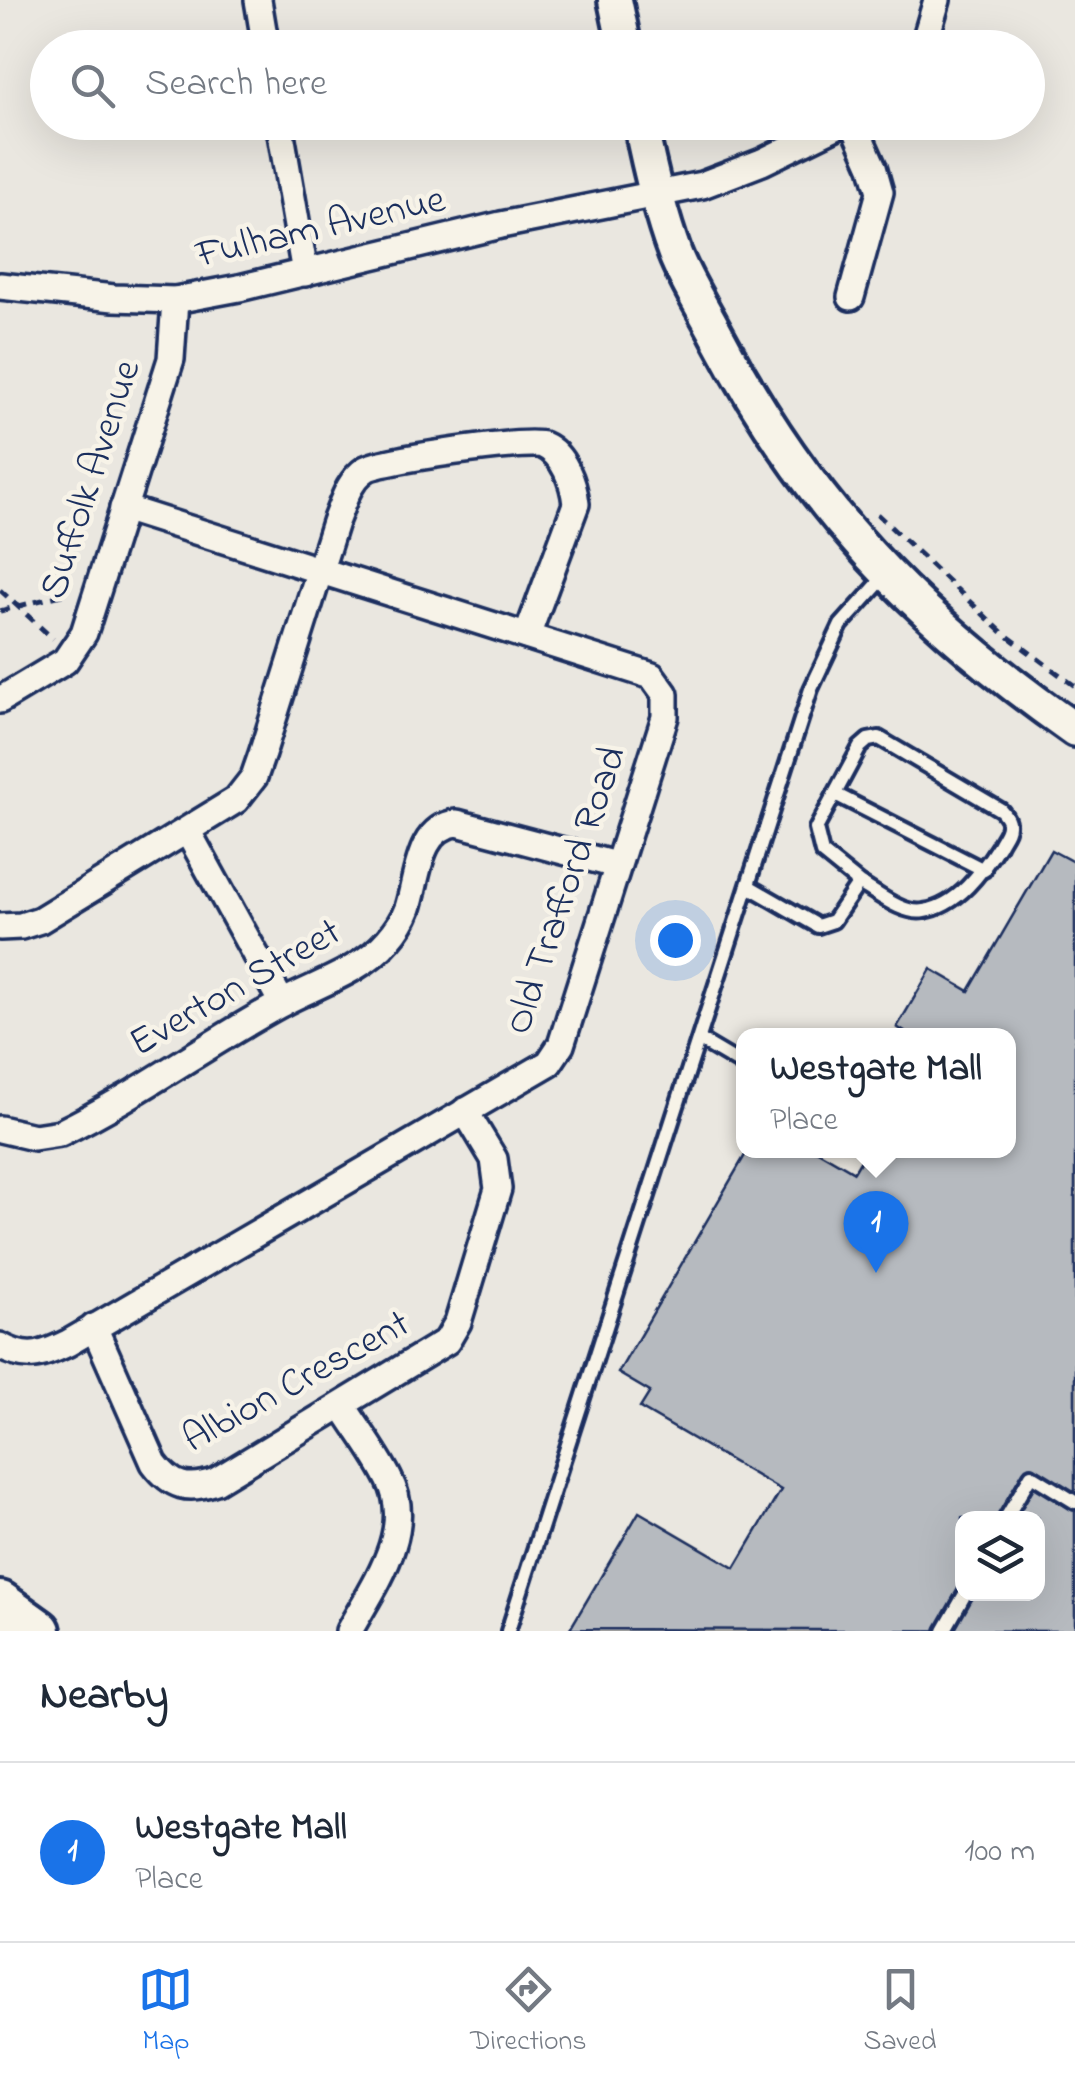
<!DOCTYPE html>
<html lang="en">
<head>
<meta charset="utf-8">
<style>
  body { margin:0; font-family:"Indie Flower",sans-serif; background:#f2f2f3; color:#1f2937 }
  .controls { position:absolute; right:30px; bottom:30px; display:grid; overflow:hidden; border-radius:20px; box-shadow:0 10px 40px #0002 }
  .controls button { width:90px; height:90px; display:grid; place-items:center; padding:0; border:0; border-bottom:2px solid #e0e1e3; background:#fff; color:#1f2937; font:50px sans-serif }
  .you { position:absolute; left:675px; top:940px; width:35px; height:35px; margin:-25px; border:8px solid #fff; border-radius:50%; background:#1a73e8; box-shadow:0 0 0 15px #1a73e833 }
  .badge { display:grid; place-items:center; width:65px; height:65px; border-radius:50%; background:#1a73e8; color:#fff; font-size:32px; font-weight:700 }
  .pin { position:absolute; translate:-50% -82px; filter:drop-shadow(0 2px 5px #0008) }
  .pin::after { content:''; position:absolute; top:52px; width:35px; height:30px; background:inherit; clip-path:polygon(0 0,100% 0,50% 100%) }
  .popup { position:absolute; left:736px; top:1028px; width:280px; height:130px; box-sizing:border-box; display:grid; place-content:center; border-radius:20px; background:#fff; filter:drop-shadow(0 2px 8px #0005); font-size:32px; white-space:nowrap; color:#747a83 }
  .popup b { font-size:38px; color:#1f2937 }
  .popup::after { content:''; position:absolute; left:50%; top:100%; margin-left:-20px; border:20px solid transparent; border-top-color:#fff }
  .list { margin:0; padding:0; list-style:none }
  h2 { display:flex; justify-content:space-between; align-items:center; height:130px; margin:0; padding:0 40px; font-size:42px }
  h2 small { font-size:32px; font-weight:400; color:#747a83 }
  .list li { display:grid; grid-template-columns:65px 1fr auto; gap:30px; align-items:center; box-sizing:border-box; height:180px; padding:0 40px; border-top:2px solid #e0e1e3 }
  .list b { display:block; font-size:38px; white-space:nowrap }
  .list p { margin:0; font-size:32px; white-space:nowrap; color:#747a83 }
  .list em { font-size:32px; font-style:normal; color:#747a83 }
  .icon { flex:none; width:55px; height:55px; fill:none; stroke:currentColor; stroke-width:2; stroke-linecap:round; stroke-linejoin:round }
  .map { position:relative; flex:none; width:1075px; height:1631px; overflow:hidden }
  .search { position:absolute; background:#fff; box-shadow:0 10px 40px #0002; left:30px; right:30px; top:30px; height:110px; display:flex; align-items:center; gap:25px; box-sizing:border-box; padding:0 35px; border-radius:55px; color:#747a83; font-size:38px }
  .sheet { height:310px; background:#fff }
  nav { display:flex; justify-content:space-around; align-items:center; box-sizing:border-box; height:140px; border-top:2px solid #e0e1e3; background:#fff; font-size:28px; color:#747a83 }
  nav a { display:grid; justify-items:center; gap:5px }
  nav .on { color:#1a73e8 }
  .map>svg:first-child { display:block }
  .building { fill:#b6babf; stroke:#1b2f5e; stroke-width:2.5; fill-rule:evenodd; filter:url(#shadow) }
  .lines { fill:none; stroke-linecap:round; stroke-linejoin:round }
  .service-casing { stroke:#1b2f5e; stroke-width:20 }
  .minor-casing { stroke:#1b2f5e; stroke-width:32 }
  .tertiary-casing { stroke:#1b2f5e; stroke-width:40 }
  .primary-casing { stroke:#1b2f5e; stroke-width:50 }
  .path { stroke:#1b2f5e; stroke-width:5; stroke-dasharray:10 8; stroke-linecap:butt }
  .service { stroke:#f7f3e8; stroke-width:12 }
  .minor { stroke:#f7f3e8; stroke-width:25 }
  .tertiary { stroke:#f7f3e8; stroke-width:32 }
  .primary { stroke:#f7f3e8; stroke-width:42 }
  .labels { text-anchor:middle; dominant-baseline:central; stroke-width:9; stroke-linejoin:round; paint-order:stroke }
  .street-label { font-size:40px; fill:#1b2f5e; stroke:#f7f3e8 }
</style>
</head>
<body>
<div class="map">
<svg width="1075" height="1631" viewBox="0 0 1075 1631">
  <defs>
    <filter id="shadow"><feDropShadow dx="11" dy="6" stdDeviation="0" flood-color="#0004"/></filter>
  </defs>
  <rect width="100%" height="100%" fill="#eae7e0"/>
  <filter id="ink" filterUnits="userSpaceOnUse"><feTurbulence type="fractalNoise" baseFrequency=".01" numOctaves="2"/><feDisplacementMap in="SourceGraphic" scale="20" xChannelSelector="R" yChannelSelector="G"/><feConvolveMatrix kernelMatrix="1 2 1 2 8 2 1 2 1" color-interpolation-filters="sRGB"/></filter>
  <g filter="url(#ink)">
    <path class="building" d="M1051 850 1075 863V1631L570 1629 639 1512 735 1568 781 1490 640 1408 650 1392 618 1373 748 1150H816L854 1172 867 1150H1008V1036H911L897 1027 931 969 969 991ZM962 1518H1038V1594H962Z"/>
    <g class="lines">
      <g class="service-casing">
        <g id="service">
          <path d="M835 794 984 870"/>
          <path d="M750 887 818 926 833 921 859 883 822 853 816 829 860 747 868 740 879 738 1001 810C1004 814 1008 818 1008 823 1009 831 1002 838 999 845 982 872 958 906 924 911 903 915 877 893 859 883"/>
          <path d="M700 1040 744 1066"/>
          <path d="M1006 1518 1031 1475 1075 1502"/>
          <path d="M508 1631 811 689 841 625 886 575"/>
          <path d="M944 1631 965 1594"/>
        </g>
      </g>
      <g class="minor-casing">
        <g id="minor">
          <path d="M258 0 266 48"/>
          <path d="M923 48 937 0"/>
          <path d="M279 122 305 273"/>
          <path d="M0 286 114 298 175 300 239 288 501 225 702 185 762 162 844 122"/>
          <path d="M851 297 880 192 873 167 853 122"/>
          <path d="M0 700 65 661 84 633 171 359 175 300"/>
          <path d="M188 832 282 1003"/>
          <path d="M0 927 21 926 40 920 236 800 254 777 262 754 335 522C343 503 348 481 366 469 380 460 529 439 543 445 564 454 574 484 576 504L527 636"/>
          <path d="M0 1129 34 1137 60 1133C138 1095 208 1043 284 1002 318 984 363 970 388 940 396 931 404 919 408 908 418 877 418 827 457 823L616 865"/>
          <path d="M94 1327 154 1463C172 1487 188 1491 216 1481L447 1341 458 1322 498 1189 494 1159 465 1111"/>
          <path d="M0 1346C27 1361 41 1356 68 1343L549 1063 561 1045 665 717V694L652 676 123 508"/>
          <path d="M343 1406C358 1430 376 1453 389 1479 416 1530 373 1587 349 1631"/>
        </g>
      </g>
      <g class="tertiary-casing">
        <g id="tertiary">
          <path d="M615 0 625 48"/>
          <path d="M640 122C649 167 659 211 675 254 686 282 703 308 717 335 807 506 917 620 1075 730"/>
        </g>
      </g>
      <g class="primary-casing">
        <path id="primary" d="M0 1603 39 1631"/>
      </g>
      <g class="path">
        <path d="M877 514 1002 632 1075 686"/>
        <path d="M0 590 53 639"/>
        <path d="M0 611 69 593"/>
      </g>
      <use href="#service" class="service"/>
      <use href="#minor" class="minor"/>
      <use href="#tertiary" class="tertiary"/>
      <use href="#primary" class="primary"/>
    </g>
  </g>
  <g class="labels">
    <g class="street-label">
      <text transform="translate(321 229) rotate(-13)">Fulham Avenue</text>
      <text transform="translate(92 480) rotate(-72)">Suffolk Avenue</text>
      <text transform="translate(567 891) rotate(-71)">Old Trafford Road</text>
      <text transform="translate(236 989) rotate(-30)">Everton Street</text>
      <text transform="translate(297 1383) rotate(-29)">Albion Crescent</text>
    </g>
  </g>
</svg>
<div class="controls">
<button><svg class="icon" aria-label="layers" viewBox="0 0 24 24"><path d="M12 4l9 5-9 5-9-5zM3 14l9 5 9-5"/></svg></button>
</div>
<div class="you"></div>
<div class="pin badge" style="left:876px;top:1273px">1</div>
<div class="popup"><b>Westgate Mall</b>Place</div>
<div class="search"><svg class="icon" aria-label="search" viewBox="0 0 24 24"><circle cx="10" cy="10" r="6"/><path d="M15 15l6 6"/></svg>Search here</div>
</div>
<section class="sheet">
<h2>Nearby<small></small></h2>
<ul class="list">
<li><span class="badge">1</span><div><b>Westgate Mall</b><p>Place</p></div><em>100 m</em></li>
</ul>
</section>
<nav>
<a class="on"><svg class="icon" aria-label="map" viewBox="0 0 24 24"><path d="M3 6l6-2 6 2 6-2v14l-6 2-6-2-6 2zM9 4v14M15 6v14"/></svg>Map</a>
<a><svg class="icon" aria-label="directions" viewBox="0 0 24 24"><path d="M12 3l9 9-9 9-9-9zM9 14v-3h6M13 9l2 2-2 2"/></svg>Directions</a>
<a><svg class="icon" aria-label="saved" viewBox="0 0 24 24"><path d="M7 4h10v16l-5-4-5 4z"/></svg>Saved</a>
</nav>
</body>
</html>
